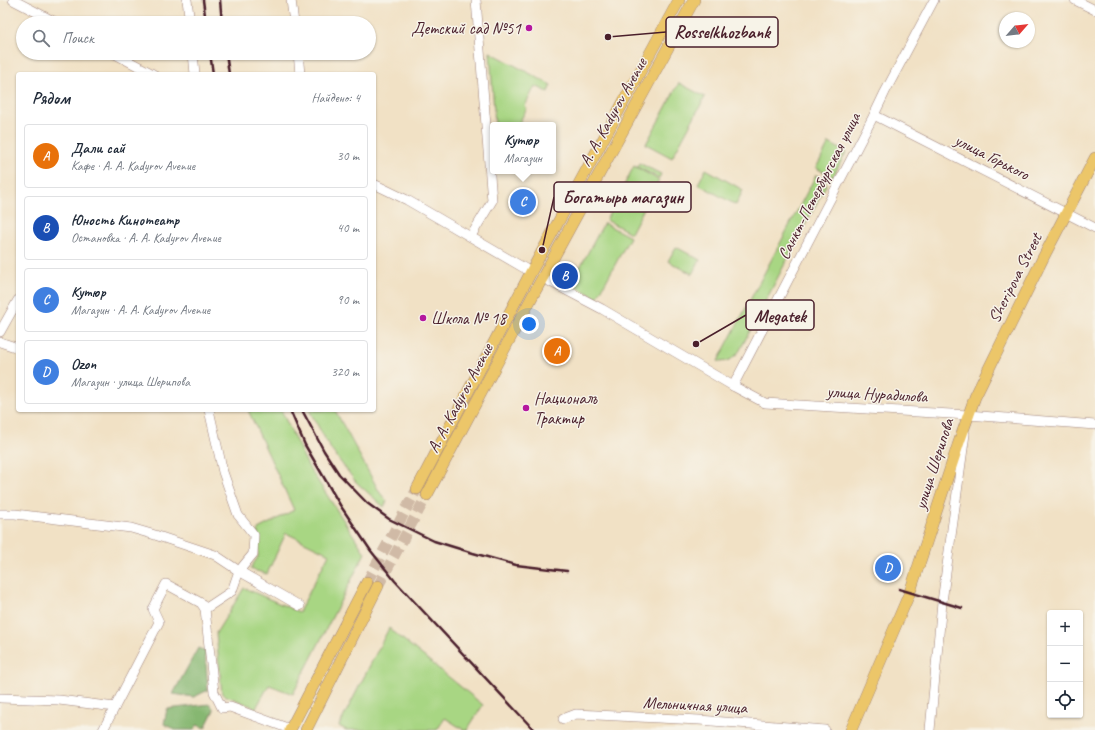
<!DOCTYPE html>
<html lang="ru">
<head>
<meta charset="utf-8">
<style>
  body { margin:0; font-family:Caveat,sans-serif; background:#f2f2f3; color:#1f2937 }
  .controls { position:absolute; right:12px; bottom:12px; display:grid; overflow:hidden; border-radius:4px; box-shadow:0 1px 3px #0004 }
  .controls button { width:36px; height:36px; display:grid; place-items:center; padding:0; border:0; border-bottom:1px solid #e0e1e3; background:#fff; color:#1f2937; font:20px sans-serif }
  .compass { position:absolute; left:999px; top:12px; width:36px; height:36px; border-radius:50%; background:#fff; box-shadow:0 1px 3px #0004; rotate:62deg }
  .you { position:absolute; left:529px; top:324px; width:14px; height:14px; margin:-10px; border:3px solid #fff; border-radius:50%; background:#1a73e8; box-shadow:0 0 0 6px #1a73e833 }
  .badge { display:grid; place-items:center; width:26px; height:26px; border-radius:50%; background:#b5179e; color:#fff; font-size:13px; font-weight:700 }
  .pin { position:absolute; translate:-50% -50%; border:2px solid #fff; box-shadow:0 1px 4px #0006 }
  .popup { position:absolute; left:490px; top:122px; width:66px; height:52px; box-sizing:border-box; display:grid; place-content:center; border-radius:4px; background:#fff; filter:drop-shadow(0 1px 3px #0005); font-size:13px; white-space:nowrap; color:#747a83 }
  .popup b { font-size:15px; color:#1f2937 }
  .popup::after { content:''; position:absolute; left:50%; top:100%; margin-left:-8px; border:8px solid transparent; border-top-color:#fff }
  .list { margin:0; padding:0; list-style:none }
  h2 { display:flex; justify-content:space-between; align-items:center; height:52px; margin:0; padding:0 16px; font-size:17px }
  h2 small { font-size:13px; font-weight:400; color:#747a83 }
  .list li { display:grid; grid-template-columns:26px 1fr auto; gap:12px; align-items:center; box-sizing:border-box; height:64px; margin:0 8px 8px; padding:0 8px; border:1px solid #e0e1e3; border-radius:4px }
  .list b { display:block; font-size:15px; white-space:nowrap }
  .list p { margin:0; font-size:13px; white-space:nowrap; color:#747a83 }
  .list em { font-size:13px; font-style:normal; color:#747a83 }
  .icon { flex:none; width:22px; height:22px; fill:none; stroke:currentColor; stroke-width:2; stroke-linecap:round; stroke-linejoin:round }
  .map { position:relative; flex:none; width:1095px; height:730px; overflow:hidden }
  .search { position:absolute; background:#fff; box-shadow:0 1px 3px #0004; left:16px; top:16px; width:360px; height:44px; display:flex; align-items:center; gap:10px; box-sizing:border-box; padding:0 14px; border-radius:22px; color:#747a83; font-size:15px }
  .panel { position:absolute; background:#fff; box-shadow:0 1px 3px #0004; left:16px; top:72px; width:360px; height:340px; border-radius:4px }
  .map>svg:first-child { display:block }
  .green { fill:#a8d683; stroke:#797a57 }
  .forest { fill:#86b771; stroke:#686b4e }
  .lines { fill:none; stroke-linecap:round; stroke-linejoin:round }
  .major-tunnel { stroke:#d0baa6; stroke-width:11; stroke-dasharray:11 5.5; stroke-linecap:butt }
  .minor-casing { stroke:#9e8078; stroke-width:10 }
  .major-casing { stroke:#9e8078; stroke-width:12 }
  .minor { stroke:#fff; stroke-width:9 }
  .major { stroke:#ecc669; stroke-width:11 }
  .rail { stroke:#4a1f2b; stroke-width:2.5 }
  .poi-dot { fill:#b5179e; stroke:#f7f3e8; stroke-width:1.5 }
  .labels { text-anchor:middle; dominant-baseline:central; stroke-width:3; stroke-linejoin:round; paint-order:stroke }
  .poi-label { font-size:17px; fill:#4a1f2b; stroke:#f7f3e8; text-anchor:start }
  .street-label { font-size:17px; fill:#4a1f2b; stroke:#f7f3e8 }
  .leader { fill:none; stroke:#4a1f2b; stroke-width:1.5 }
  .callout-dot { fill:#4a1f2b; stroke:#f7f3e8; stroke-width:1.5 }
  .callout { fill:#f7f3e8; stroke:#4a1f2b; stroke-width:1.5 }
  .callout-label { font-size:18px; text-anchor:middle; font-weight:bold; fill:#4a1f2b }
</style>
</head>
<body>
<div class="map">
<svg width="1095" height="730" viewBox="0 0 1095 730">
  <rect width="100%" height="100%" fill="#f7f3e8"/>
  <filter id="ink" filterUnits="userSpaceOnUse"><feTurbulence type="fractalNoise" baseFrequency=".025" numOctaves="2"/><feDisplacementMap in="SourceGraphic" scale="8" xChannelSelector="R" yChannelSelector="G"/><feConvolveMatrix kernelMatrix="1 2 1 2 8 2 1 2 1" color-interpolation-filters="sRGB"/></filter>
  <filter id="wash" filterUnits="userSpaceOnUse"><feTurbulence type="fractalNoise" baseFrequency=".012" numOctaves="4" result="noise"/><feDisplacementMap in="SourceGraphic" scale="16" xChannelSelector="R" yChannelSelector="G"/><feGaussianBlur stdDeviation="0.9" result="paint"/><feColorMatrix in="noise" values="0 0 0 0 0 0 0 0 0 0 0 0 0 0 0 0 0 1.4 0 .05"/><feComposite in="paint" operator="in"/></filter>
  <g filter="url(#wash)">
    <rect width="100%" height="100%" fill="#f1e1c5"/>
    <g class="green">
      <path d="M490 52 551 85 548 92 535 86 525 106 527 108 518 125H495Z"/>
      <path d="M679 83 705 97 672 158 646 144Z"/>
      <path d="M829 143 846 152 833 177 816 168Z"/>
      <path d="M639 163 661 174 659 178 637 167Z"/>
      <path d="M634 166 659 180 631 233 606 220Z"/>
      <path d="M706 169 743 190 736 205 698 184Z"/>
      <path d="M816 175 825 180 826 185 740 350C735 357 728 364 718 361Z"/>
      <path d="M604 223 630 237 597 298 571 284Z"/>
      <path d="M676 247 700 260 692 274 668 261Z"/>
      <path d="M248 410H281L308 466 365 553 293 694 269 685 256 708 222 694 216 633 244 588 299 612 329 554 286 533 267 574 250 569 258 557V529L294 510Z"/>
      <path d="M309 410H335L380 493 387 501 384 507 356 482 332 451Z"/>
      <path d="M389 628 483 705 467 730H464L445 718 437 730H346L339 726Z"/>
    </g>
    <g class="forest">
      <path d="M198 648 205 651 208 690 194 697 173 694Z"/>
      <path d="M210 704 214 710 205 728 197 725 194 730H175L164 724 167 709Z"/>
    </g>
  </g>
  <g filter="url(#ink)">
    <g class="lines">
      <g class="major-tunnel">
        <path d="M367 582 417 489"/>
        <path d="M378 586 427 495"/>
      </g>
      <g class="minor-casing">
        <g id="minor">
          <path d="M13 0 57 23"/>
          <path d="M187 0 190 23"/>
          <path d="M291 0 294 23"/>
          <path d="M1075 0 1095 10"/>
          <path d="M113 53 153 74"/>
          <path d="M193 53 195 74"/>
          <path d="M298 53 300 74"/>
          <path d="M874 115 1095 228"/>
          <path d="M374 184 407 200 531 272"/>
          <path d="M471 236 492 201 476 0"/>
          <path d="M543 278 602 309 733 386 765 403 968 415 1095 425"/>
          <path d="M0 332 18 300"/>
          <path d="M0 342 18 348"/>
          <path d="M733 386 874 115 885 92 934 0"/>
          <path d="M0 514H15L131 528 155 535 215 555 239 571 300 606"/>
          <path d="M205 609 232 591 239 571 253 554 254 535 238 515 223 472 209 410"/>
          <path d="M0 698 59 700 115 707"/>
          <path d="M563 719 576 714 699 720 825 730"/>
          <path d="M103 730 159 622 153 609 166 584 201 603 205 609 214 692 222 708 230 707 290 729"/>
          <path d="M930 730 942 602 965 434"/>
        </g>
      </g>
      <g class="major-casing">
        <g id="major">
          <path d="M417 489 531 272 679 0"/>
          <path d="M427 495 532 297 694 0"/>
          <path d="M290 730 367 582"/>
          <path d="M306 730 378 586"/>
          <path d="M851 730 910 592 958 445 975 397 1043 258 1095 158"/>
        </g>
      </g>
      <use href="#minor" class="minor"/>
      <use href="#major" class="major"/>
      <g class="rail">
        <path d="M203 0 206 23"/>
        <path d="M220 0 222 23"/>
        <path d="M210 53 213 74"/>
        <path d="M226 53 229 74"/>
        <path d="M290 410 305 445 340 505 371 551 395 581 534 730"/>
        <path d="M302 410 324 451 339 474 367 503 389 519 434 541 473 553 516 565 567 571"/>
        <path d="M899 589 962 608"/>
      </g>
    </g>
  </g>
  <g class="poi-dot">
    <circle cx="529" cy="28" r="4"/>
    <circle cx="423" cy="318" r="4"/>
    <circle cx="526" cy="408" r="4"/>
  </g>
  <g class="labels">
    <g class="poi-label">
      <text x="521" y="28" text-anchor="end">Детский сад №51</text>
      <text x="431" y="318">Школа № 18</text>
      <text x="534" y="398">Националъ<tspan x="534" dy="20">Трактир</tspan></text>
    </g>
    <g class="street-label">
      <text transform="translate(613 112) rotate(-61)">A. A. Kadyrov Avenue</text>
      <text transform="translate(992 157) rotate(27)">улица Горького</text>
      <text transform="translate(819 186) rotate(-63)">Санкт-Петербургская улица</text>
      <text transform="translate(1015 278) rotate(-63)">Sheripova Street</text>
      <text transform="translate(877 394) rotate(3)">улица Нурадилова</text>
      <text transform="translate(460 398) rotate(-62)">A. A. Kadyrov Avenue</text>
      <text transform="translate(934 464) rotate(-72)">улица Шерипова</text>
      <text transform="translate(695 705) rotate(3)">Мельничная улица</text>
    </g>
  </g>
  <path class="leader" d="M608 37L666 32M542 250L554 197M696 344L746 315"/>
  <g class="callout-dot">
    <circle cx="608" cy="37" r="4"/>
    <circle cx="542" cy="250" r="4"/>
    <circle cx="696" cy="344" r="4"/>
  </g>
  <g class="callout">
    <rect x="666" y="17" width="112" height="30" rx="4"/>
    <rect x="554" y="182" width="137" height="30" rx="4"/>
    <rect x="746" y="300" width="68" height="30" rx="4"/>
  </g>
  <g class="callout-label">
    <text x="722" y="38">Rosselkhozbank</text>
    <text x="623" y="203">Богатырь магазин</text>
    <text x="780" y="322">Megatek</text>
  </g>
</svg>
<div class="controls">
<button>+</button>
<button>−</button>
<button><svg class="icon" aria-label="locate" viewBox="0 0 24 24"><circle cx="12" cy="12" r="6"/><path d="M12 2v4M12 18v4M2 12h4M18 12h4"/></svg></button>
</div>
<svg class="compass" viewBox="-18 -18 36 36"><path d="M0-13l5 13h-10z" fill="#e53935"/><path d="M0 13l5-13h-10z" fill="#747a83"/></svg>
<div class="you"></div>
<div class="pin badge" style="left:557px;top:351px;background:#e8710a">A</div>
<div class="pin badge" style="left:565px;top:276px;background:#1a4fb4">B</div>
<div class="pin badge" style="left:523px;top:202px;background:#3f7fe0">C</div>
<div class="popup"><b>Кутюр</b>Магазин</div>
<div class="pin badge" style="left:888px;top:568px;background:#3f7fe0">D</div>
<div class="search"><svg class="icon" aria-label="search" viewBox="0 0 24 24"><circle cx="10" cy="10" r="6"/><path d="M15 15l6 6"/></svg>Поиск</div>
<section class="panel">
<h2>Рядом<small>Найдено: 4</small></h2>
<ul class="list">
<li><span class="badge" style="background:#e8710a">A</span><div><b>Дали сай</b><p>Кафе · A. A. Kadyrov Avenue</p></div><em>30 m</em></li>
<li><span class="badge" style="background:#1a4fb4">B</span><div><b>Юность Кинотеатр</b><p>Остановка · A. A. Kadyrov Avenue</p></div><em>40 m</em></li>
<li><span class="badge" style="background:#3f7fe0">C</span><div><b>Кутюр</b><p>Магазин · A. A. Kadyrov Avenue</p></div><em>90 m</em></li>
<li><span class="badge" style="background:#3f7fe0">D</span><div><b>Ozon</b><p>Магазин · улица Шерипова</p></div><em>320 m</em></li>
</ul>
</section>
</div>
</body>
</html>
